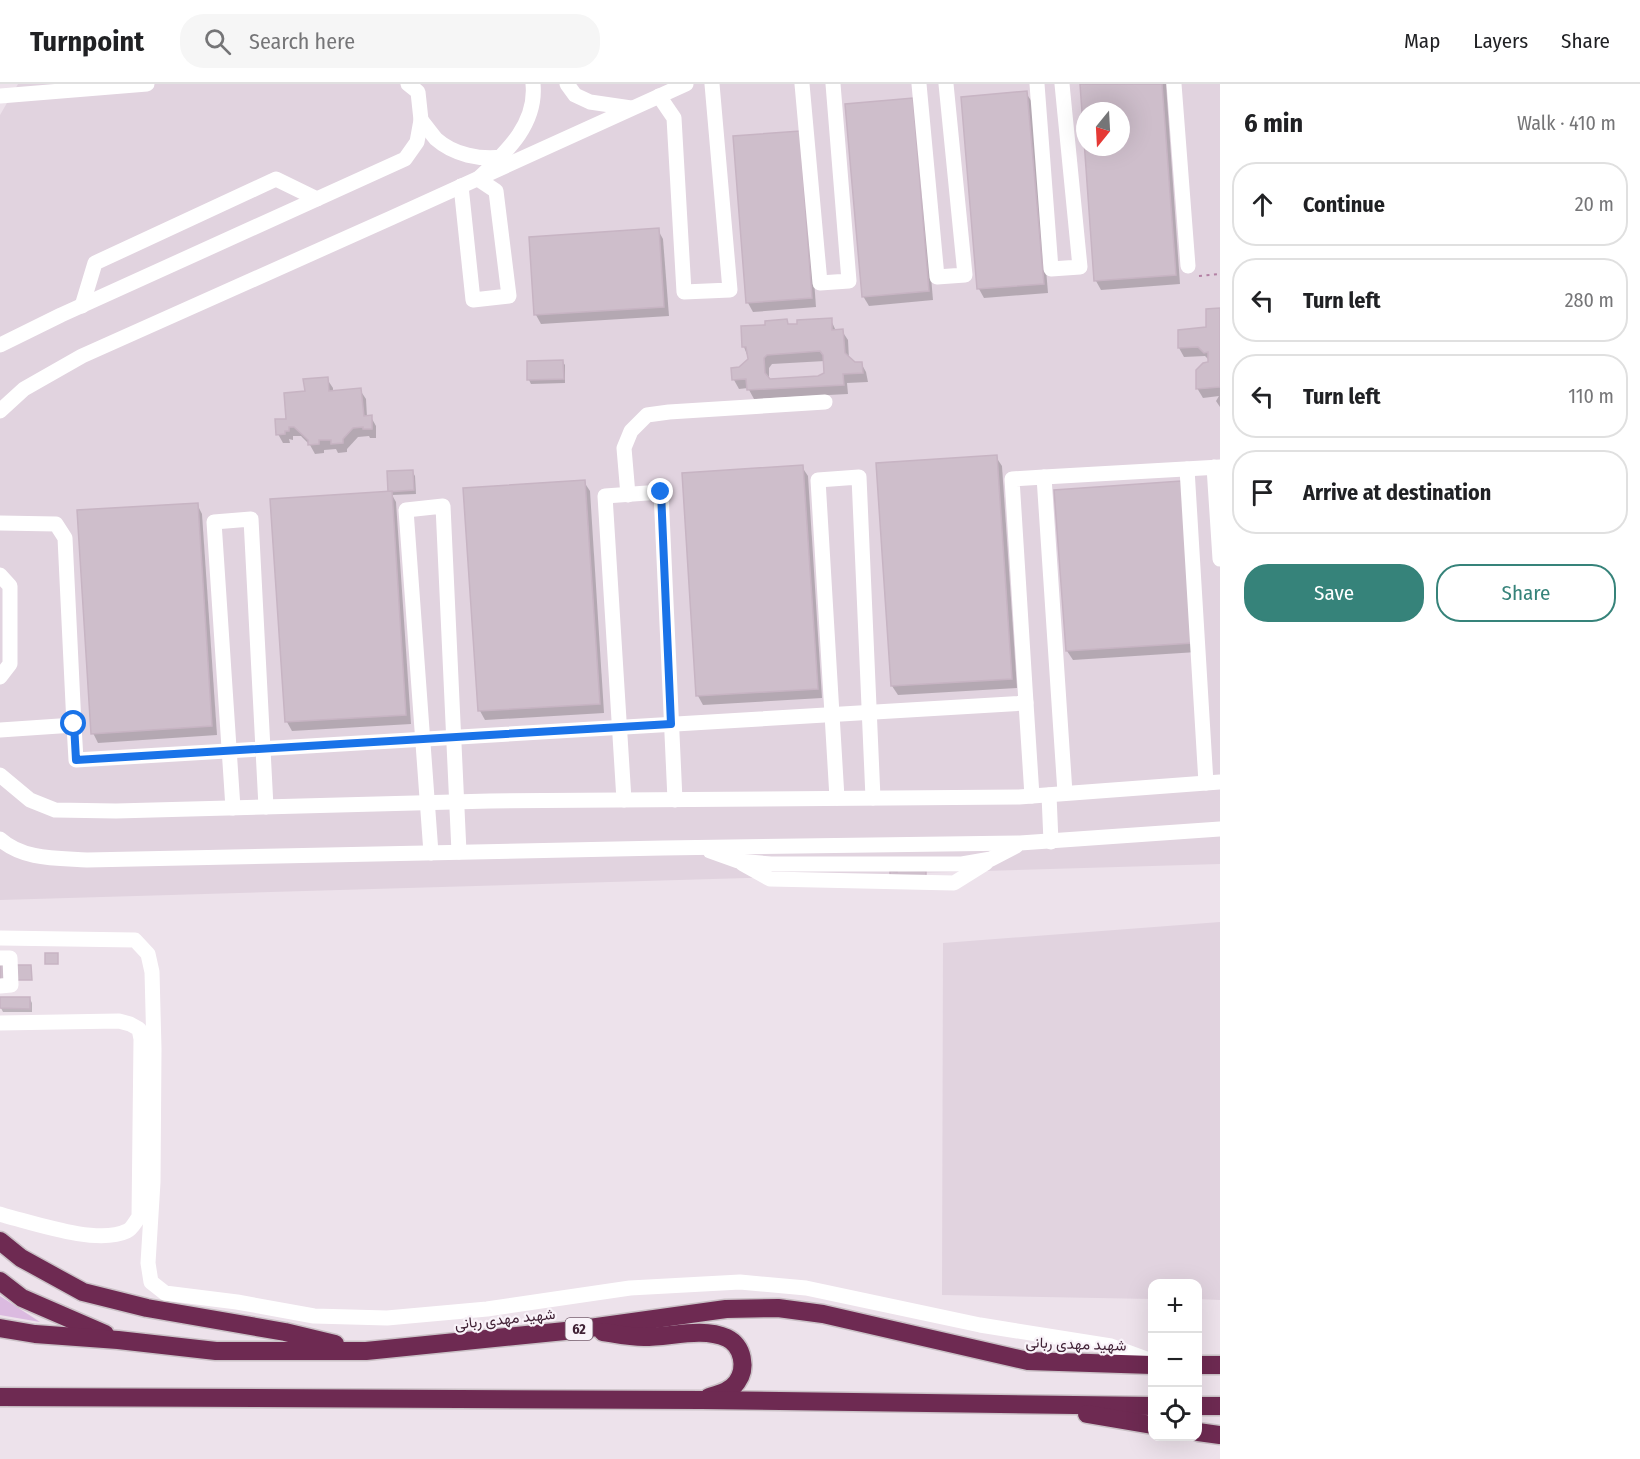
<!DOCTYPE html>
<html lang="en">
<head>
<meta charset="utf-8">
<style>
  body { margin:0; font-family:"Fira Sans Condensed",Vazirmatn,sans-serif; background:#f6f6f6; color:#202124 }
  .controls { position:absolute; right:18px; bottom:18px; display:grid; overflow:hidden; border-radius:12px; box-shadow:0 6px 24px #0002 }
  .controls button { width:54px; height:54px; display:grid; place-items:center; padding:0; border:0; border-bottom:2px solid #e0e0e0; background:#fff; color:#202124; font:30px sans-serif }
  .compass { position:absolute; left:1076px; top:18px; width:54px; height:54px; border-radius:50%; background:#fff; box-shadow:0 6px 24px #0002; rotate:198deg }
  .stop { position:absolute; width:18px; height:18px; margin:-14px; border:4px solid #1a73e8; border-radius:50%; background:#fff }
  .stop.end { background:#1a73e8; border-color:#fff; box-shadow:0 2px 6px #0008 }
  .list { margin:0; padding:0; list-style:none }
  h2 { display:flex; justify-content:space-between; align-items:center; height:78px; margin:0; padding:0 24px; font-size:26px }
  h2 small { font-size:20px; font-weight:400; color:#757577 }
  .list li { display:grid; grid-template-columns:39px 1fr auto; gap:18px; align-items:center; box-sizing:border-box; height:84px; margin:0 12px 12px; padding:0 12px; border:2px solid #e0e0e0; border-radius:24px }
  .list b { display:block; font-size:22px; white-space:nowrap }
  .list em { font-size:20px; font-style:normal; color:#757577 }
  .actions { display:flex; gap:12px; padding:18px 24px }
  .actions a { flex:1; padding:14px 0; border:2px solid #36837a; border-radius:24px; text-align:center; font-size:21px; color:#36837a }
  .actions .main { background:#36837a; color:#fff }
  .icon { flex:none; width:33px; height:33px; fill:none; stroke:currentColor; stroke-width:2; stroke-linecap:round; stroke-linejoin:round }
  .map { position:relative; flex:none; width:1220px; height:1375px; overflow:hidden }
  header { display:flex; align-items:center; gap:36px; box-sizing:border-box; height:84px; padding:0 30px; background:#fff; border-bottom:2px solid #e0e0e0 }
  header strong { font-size:28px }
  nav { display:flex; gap:33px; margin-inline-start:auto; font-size:21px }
  .search { width:420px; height:54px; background:#f6f6f6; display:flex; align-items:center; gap:15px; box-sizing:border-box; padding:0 21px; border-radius:24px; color:#757577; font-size:22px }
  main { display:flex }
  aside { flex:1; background:#fff }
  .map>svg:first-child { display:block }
  .built { fill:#e1d3df; fill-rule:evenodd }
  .green { fill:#dbbae0 }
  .shadow { fill:#0003; fill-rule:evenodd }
  .building { fill:#cebecb; stroke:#c7b4c3; stroke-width:1.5; fill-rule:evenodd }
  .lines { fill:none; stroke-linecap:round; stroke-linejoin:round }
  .highway-casing { stroke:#cac1c6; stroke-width:21 }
  .path { stroke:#b380a4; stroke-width:2; stroke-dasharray:3 4.5; stroke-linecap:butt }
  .minor { stroke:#fff; stroke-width:15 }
  .highway { stroke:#6e2a52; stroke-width:18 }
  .route { stroke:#1a73e8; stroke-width:8 }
  .labels { text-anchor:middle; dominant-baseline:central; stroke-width:4.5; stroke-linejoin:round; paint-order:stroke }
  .shield { fill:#f9f3f9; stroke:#786070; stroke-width:1.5 }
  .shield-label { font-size:14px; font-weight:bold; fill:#402135 }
  .street-label { font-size:15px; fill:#402135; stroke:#f9f3f9 }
</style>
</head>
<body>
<header>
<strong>Turnpoint</strong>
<div class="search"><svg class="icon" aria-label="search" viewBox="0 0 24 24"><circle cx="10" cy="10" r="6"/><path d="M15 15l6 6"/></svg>Search here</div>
<nav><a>Map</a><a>Layers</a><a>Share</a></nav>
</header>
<main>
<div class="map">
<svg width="1220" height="1375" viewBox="0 0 1220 1375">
  <rect width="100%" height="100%" fill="#ede2eb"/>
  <g class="built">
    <path d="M18 0H1220V780L0 816V31ZM1085 27H1121V63H1085Z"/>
    <path d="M1220 838V1216L1198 1215V1200H1152V1215L942 1211 943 859Z"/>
  </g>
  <path class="green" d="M0 1212 40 1238 0 1231Z"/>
  <g class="shadow">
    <path d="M1081 0H1166L1180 200 1101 206 1096 197 1086 63H1121V27Z"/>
    <path d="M1026 9 1032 18 1048 209 984 214 979 205 963 14Z"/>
    <path d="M917 25 933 216 869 222 863 212Z"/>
    <path d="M804 58 816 223 753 228 748 219Z"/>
    <path d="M658 146 663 155 669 232 541 240 536 231Z"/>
    <path d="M1220 226V323L1216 317 1219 312 1203 314 1197 304 1210 280V277L1205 272 1184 273 1179 264 1208 245Z"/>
    <path d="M831 236 836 247H842L848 256 849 275 854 279H861L866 288 868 298 847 299 848 310 754 315 748 304 739 305 734 296 740 285 749 276 744 263 766 242 787 237 789 242ZM825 277 826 289 819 294 769 297V284L772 280Z"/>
    <path d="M562 277 565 281V299L531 300 529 296 528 278Z"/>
    <path d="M327 295 333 304V308L360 306 366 315 367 333H371L376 342V354H370L369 352 358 353 347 365V368L338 369 336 365 324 366V369L315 370 310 361 301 352H293V356L289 355 290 359H283L278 350 287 336 307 308Z"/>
    <path d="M996 373 1002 382 1017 604 898 611 892 602Z"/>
    <path d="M802 383 808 392 822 614 703 621 698 612Z"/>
    <path d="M412 387 415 392 416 410 392 411 396 418 411 640 292 647 287 638 272 416 390 409Z"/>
    <path d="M584 398 590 407 604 629 485 636 480 627 465 405Z"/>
    <path d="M1180 399 1197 568 1073 576 1067 567Z"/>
    <path d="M197 420 202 430 217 651 98 659 93 649Z"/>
    <path d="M30 915 32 919V928H3L1 924Z"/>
  </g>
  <g class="building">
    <path d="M1080 0H1162L1176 191 1094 197ZM1085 27H1121V63H1085Z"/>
    <path d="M1027 7 1044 200 977 205 961 13Z"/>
    <path d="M913 14 929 207 862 213 845 20Z"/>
    <path d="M800 47 812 214 746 219 733 52Z"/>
    <path d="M659 144 664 223 534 231 529 153Z"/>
    <path d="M1220 224V303L1196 305V286L1203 279 1208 278V268L1204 269 1198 263 1178 264V246L1206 243V225Z"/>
    <path d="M832 234V246L843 245 845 269 855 278H862L863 289 843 290 844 301 747 306 746 295 732 296 731 284 739 283 748 275 746 263H742L741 242 765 241V237L787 235 788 240H797V236ZM820 267 823 271 824 289 818 292 770 295 765 289 764 274 767 271Z"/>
    <path d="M563 276 564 295 527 296V277Z"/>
    <path d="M328 293 329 307 361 304 364 332 372 331V345H363V343L353 344 343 355V359L331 360V356H319V360L308 361V356L294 343H289V347H285V350L276 351 275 335H286L284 309 305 307 303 295Z"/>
    <path d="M997 371 1012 595 891 602 876 379Z"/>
    <path d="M803 381 818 605 696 612 682 389Z"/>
    <path d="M413 386 414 406 388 408 387 387Z"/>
    <path d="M585 396 600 620 478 627 463 404Z"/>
    <path d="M1181 397 1193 559 1066 567 1054 406Z"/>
    <path d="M392 407 406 631 285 638 270 415Z"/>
    <path d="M198 419 212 642 91 650 77 426Z"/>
    <path d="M897 786 926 787V792L890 791V787L897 788Z"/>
    <rect x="45" y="869" width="13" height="11"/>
    <path d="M0 881H31L32 896H0Z"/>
    <path d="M0 913H30V925L0 924Z"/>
  </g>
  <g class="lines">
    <g class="highway-casing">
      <g id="highway">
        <path d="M0 1157 21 1174 83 1208 147 1224 285 1248 335 1260"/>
        <path d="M0 1197 22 1214 105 1250"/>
        <path d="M0 1244 35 1250 118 1256 216 1267H366L575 1246 726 1225 778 1224 823 1230 1028 1277 1152 1281"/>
        <path d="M603 1248C616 1250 630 1253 644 1253 671 1253 702 1243 727 1254 743 1262 747 1284 737 1298 731 1307 719 1310 709 1313"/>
        <path d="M1198 1281H1220"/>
        <path d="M0 1313 702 1316 1152 1322"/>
        <path d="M1198 1322H1220"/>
        <path d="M1087 1330 1152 1341"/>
        <path d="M1198 1348 1220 1351"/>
      </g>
    </g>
    <path class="path" d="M1199 192 1220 190"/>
    <g class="minor">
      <path d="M567 0 575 11 590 18 631 24"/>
      <path d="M802 0 820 199 849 197 833 0"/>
      <path d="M919 0 937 193 965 191 946 0"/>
      <path d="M1037 0 1051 185 1080 183 1062 0"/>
      <path d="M1174 0 1188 182"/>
      <path d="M0 12 147 0"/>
      <path d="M659 12 674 34 684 208 730 206 712 0"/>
      <path d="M421 36C426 42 431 49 436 55 454 71 480 76 503 73"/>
      <path d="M461 102 473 216 509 212 496 107 478 95C505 69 537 41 533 0"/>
      <path d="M82 222 95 179 276 95 317 115"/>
      <path d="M0 261 61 231 405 75 417 58 421 36 418 8 408 0"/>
      <path d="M0 327 24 305 82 272 391 134 686 0"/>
      <path d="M1214 383 1220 475"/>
      <path d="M1187 385 1206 699"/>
      <path d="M1044 393 1220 383"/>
      <path d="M628 411 624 364 631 347 647 331 669 328 825 318"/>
      <path d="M0 439 56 440 65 454 74 641"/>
      <path d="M0 491 10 502V580L0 593"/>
      <path d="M1026 619 1032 712"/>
      <path d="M0 646 74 641 76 676 1026 619 1012 395 1044 393 1065 709"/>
      <path d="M0 691 30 716 55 726 116 727 490 717 1019 713 1220 698"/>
      <path d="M1049 711 1051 758"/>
      <path d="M837 714 818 396 859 393 873 714"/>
      <path d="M624 716 605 412 661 408 675 716"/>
      <path d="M233 724 214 438 251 435 266 723"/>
      <path d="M0 755C23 776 58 774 87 776L663 764 1020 759 1220 745"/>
      <path d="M710 767 738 777 771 780H962L991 775 1016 762"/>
      <path d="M431 769 406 426 443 422 459 768"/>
      <path d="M743 780 770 795 954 799 986 779"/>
      <path d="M0 854 135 856 148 870 152 888 154 965 153 1098 148 1179 151 1198 165 1209 237 1218 314 1232 387 1234 487 1225 630 1204 740 1198 806 1204 980 1241 1111 1262 1152 1277"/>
      <path d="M0 874H10L11 901 0 902"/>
      <path d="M0 939 119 937 130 940 139 945 141 955 139 1133C135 1138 132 1145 127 1147 98 1161 37 1140 6 1132L0 1130"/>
    </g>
    <use href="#highway" class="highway"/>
  </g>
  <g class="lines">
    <path class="route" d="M74 640 76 676 671 640 661 408"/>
  </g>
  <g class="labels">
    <rect class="shield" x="565.5" y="1234" width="27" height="22" rx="4.5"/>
    <g class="shield-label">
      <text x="579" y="1245">62</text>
    </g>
    <g class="street-label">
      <text transform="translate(505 1235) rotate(-6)">شهید مهدی ربانی</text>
      <text transform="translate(1076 1260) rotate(2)">شهید مهدی ربانی</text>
    </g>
  </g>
</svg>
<div class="controls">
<button>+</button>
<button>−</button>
<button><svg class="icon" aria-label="locate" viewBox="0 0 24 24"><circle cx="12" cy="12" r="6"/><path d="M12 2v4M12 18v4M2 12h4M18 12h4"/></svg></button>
</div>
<svg class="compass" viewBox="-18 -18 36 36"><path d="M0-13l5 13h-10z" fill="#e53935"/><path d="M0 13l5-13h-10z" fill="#757577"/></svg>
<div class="stop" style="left:74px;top:640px"></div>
<div class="stop end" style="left:661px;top:408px"></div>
</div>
<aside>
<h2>6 min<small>Walk · 410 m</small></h2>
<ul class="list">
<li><svg class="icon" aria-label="ahead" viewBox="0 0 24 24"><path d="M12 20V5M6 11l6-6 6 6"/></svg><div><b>Continue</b></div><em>20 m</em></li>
<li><svg class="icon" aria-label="left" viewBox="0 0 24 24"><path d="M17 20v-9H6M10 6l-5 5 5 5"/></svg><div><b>Turn left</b></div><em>280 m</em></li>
<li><svg class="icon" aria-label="left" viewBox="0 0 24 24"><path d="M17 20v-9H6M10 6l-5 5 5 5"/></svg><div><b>Turn left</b></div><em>110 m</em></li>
<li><svg class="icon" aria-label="arrive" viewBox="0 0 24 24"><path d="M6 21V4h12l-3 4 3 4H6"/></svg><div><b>Arrive at destination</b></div></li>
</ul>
<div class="actions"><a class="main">Save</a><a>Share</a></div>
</aside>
</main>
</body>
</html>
